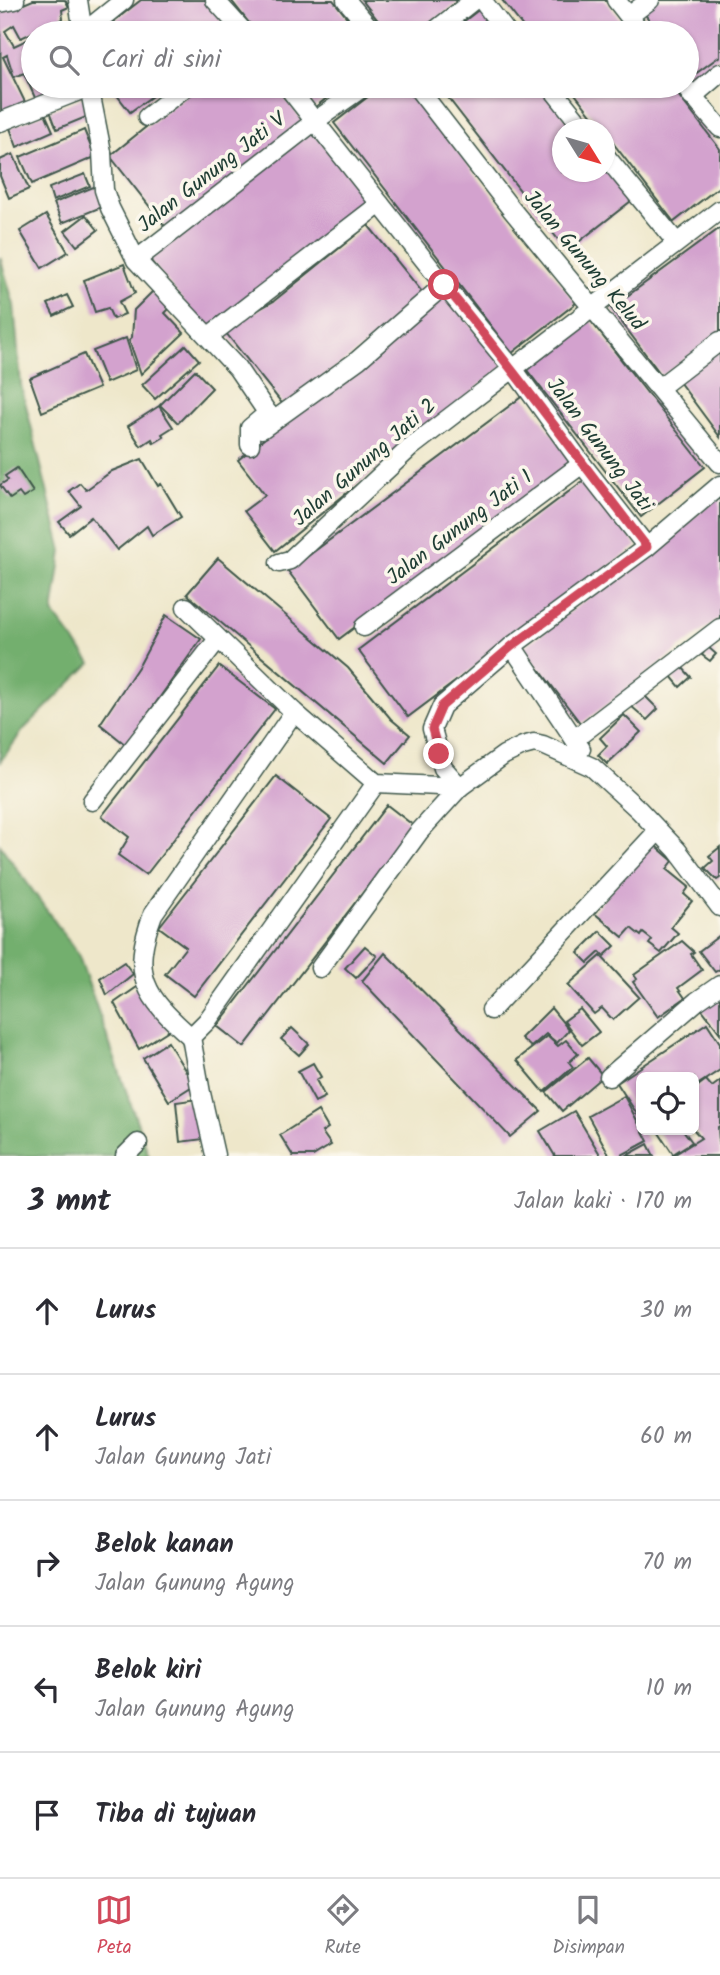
<!DOCTYPE html>
<html lang="id">
<head>
<meta charset="utf-8">
<style>
  body { margin:0; font-family:Kalam,sans-serif; background:#f2f2f3; color:#2b2b33 }
  .controls { position:absolute; right:21px; bottom:21px; display:grid; overflow:hidden; border-radius:10px; box-shadow:0 2px 5px #0004 }
  .controls button { width:63px; height:63px; display:grid; place-items:center; padding:0; border:0; border-bottom:2px solid #e1e1e2; background:#fff; color:#2b2b33; font:35px sans-serif }
  .compass { position:absolute; left:552px; top:119px; width:63px; height:63px; border-radius:50%; background:#fff; box-shadow:0 2px 5px #0004; rotate:127deg }
  .stop { position:absolute; width:21px; height:21px; margin:-16px; border:5px solid #d1495b; border-radius:50%; background:#fff }
  .stop.end { background:#d1495b; border-color:#fff; box-shadow:0 2px 7px #0008 }
  .list { margin:0; padding:0; list-style:none }
  h2 { display:flex; justify-content:space-between; align-items:center; height:91px; margin:0; padding:0 28px; font-size:30px }
  h2 small { font-size:23px; font-weight:400; color:#7c7c81 }
  .list li { display:grid; grid-template-columns:46px 1fr auto; gap:21px; align-items:center; box-sizing:border-box; height:126px; padding:0 28px; border-top:2px solid #e1e1e2 }
  .list b { display:block; font-size:26px; white-space:nowrap }
  .list p { margin:0; font-size:23px; white-space:nowrap; color:#7c7c81 }
  .list em { font-size:23px; font-style:normal; color:#7c7c81 }
  .icon { flex:none; width:38px; height:38px; fill:none; stroke:currentColor; stroke-width:2; stroke-linecap:round; stroke-linejoin:round }
  .map { position:relative; flex:none; width:720px; height:1156px; overflow:hidden }
  .search { position:absolute; background:#fff; box-shadow:0 2px 5px #0004; left:21px; right:21px; top:21px; height:77px; display:flex; align-items:center; gap:18px; box-sizing:border-box; padding:0 24px; border-radius:38px; color:#7c7c81; font-size:26px }
  .sheet { height:721px; background:#fff }
  nav { display:flex; justify-content:space-around; align-items:center; box-sizing:border-box; height:98px; border-top:2px solid #e1e1e2; background:#fff; font-size:19px; color:#7c7c81 }
  nav a { display:grid; justify-items:center; gap:4px }
  nav .on { color:#d1495b }
  .map>svg:first-child { display:block }
  .forest { fill:#73af6e; stroke:#497651; stroke-width:2 }
  .building { fill:#d3a2ce }
  .lines { fill:none; stroke-linecap:round; stroke-linejoin:round }
  .street-casing { stroke:#3e564a; stroke-width:21 }
  .street { stroke:#fff; stroke-width:18 }
  .route { stroke:#d1495b; stroke-width:9 }
  .labels { text-anchor:middle; dominant-baseline:central; stroke-width:7; stroke-linejoin:round; paint-order:stroke }
  .street-label { font-size:21px; fill:#1f3d34; stroke:#fbf7ec }
</style>
</head>
<body>
<div class="map">
<svg width="720" height="1156" viewBox="0 0 720 1156">
  <rect width="100%" height="100%" fill="#fbf7ec"/>
  <filter id="ink" filterUnits="userSpaceOnUse"><feTurbulence type="fractalNoise" baseFrequency=".0143" numOctaves="2"/><feDisplacementMap in="SourceGraphic" scale="14" xChannelSelector="R" yChannelSelector="G"/><feConvolveMatrix kernelMatrix="1 2 1 2 8 2 1 2 1" color-interpolation-filters="sRGB"/></filter>
  <filter id="wash" filterUnits="userSpaceOnUse"><feTurbulence type="fractalNoise" baseFrequency=".00686" numOctaves="4" result="noise"/><feDisplacementMap in="SourceGraphic" scale="28" xChannelSelector="R" yChannelSelector="G"/><feGaussianBlur stdDeviation="1.57" result="paint"/><feColorMatrix in="noise" values="0 0 0 0 0 0 0 0 0 0 0 0 0 0 0 0 0 1.4 0 .05"/><feComposite in="paint" operator="in"/></filter>
  <g filter="url(#wash)">
    <rect width="100%" height="100%" fill="#eee7ca"/>
    <g class="forest">
      <path d="M0 257 14 305 21 385 62 551 53 613 91 663 24 729 0 762Z"/>
      <path d="M0 845 78 954 149 1156H0Z"/>
    </g>
    <g id="blocks">
      <g class="building">
        <path d="M33 0H65L69 7 62 10 63 19 21 38 14 25 5 31 14 46 33 37V86H78L36 100 24 73 14 77 7 55 3 57 25 102 1 113 0 6 4 5 7 11Z"/>
        <path d="M141 0H207L233 32 99 33Z"/>
        <path d="M231 0H333L359 33H257Z"/>
        <path d="M362 0H461L418 33H388Z"/>
        <path d="M502 0H605L631 33H528Z"/>
        <path d="M654 0H720V56L691 77 687 71V33H659L641 9Z"/>
        <path d="M481 8 500 33H449Z"/>
        <path d="M67 22 69 33H42Z"/>
        <path d="M110 86H166L130 112Z"/>
        <path d="M197 86H275L303 121 168 230 110 156Z"/>
        <path d="M297 86H342L314 108Z"/>
        <path d="M382 86H407L576 303 512 353 334 123Z"/>
        <path d="M439 86H542L575 130H562V172H605V167L631 201 567 251Z"/>
        <path d="M569 86H671L720 149V186L674 222Z"/>
        <path d="M84 97 91 115 57 129 50 111Z"/>
        <path d="M45 113 53 131 17 147 10 128Z"/>
        <path d="M84 130 95 157 32 184 20 157Z"/>
        <path d="M312 130 371 203 209 333 150 260Z"/>
        <path d="M13 154 29 189 9 198 0 176V160Z"/>
        <path d="M85 174 90 186 53 201 49 188Z"/>
        <path d="M96 186 104 206 62 223 54 203Z"/>
        <path d="M46 215 68 252 42 268 20 231Z"/>
        <path d="M86 215 98 230 77 246 65 231Z"/>
        <path d="M368 225 427 298 285 407 226 333 247 316 274 301Z"/>
        <path d="M720 228V333L662 376 611 308Z"/>
        <path d="M124 264 135 293 119 302 125 314 113 319 108 308 95 312 84 280Z"/>
        <path d="M153 291 170 308 165 313 184 333 141 374 129 340 132 337 134 310Z"/>
        <path d="M445 293 504 366 275 551 244 511 265 495 238 460Z"/>
        <path d="M67 295 73 307 54 316 48 304Z"/>
        <path d="M590 320 705 467 641 517 527 370Z"/>
        <path d="M126 338 136 370 106 383 93 351Z"/>
        <path d="M186 345 199 360 155 399 142 385Z"/>
        <path d="M720 347V437L677 379Z"/>
        <path d="M84 354 99 388 42 412 30 378Z"/>
        <path d="M195 370 212 388 178 423 160 405Z"/>
        <path d="M524 395 574 463 339 639 288 571Z"/>
        <path d="M159 406 173 427 162 434 164 437 154 443 152 439 141 446 128 426Z"/>
        <path d="M142 459 158 486 161 484 181 517 152 535 147 526 117 550 91 517 69 534 59 522 81 506 69 491 80 483 86 490 112 471Z"/>
        <path d="M17 468 33 492 23 498 19 493 10 499 0 485 8 480 5 476Z"/>
        <path d="M587 478 637 546 408 717 358 650Z"/>
        <path d="M720 497V618L581 724 523 648Z"/>
        <path d="M218 558 348 668 391 719 410 735 387 763 187 594Z"/>
        <path d="M166 615 201 639 126 745 100 724 140 664Z"/>
        <path d="M708 647 716 654 710 661 702 655Z"/>
        <path d="M219 666 275 709 146 875 118 855 129 837 102 816Z"/>
        <path d="M681 666 691 677 680 687 670 675Z"/>
        <path d="M643 694 658 709 647 720 631 706Z"/>
        <path d="M624 715 641 732 607 764 598 755 607 746 600 738Z"/>
        <path d="M276 776 331 819 194 996 165 974 186 947 159 927Z"/>
        <path d="M387 805 414 826 244 1047 217 1026Z"/>
        <path d="M651 842 673 861 667 869 689 887 684 894 692 901 671 927 678 933 661 953 649 944 652 940 643 933 641 936 631 928 623 937 593 912Z"/>
        <path d="M720 847V878L717 880 705 868 713 861 709 856Z"/>
        <path d="M600 931 615 946 604 956 600 952 588 963 578 953Z"/>
        <path d="M720 935V969L715 972 699 951Z"/>
        <path d="M682 941 694 952 691 954 702 970 678 988 685 998 658 1017 633 982 637 979 634 975Z"/>
        <path d="M365 946 377 956 356 978 345 968Z"/>
        <path d="M385 953 541 1111 510 1137 362 981Z"/>
        <path d="M601 956 639 997 613 1020 602 1008 594 1014 568 985Z"/>
        <path d="M124 962 133 974 107 995 100 978Z"/>
        <path d="M140 985 169 1030 139 1049 114 1003Z"/>
        <path d="M720 988V1033L698 1004Z"/>
        <path d="M551 1008 569 1030 557 1043 546 1034 531 1047 521 1038Z"/>
        <path d="M580 1009 599 1032 582 1045 564 1021Z"/>
        <path d="M707 1023 720 1043V1070L694 1087V1077H641V1120L617 1083Z"/>
        <path d="M292 1028 309 1044 299 1055 281 1039Z"/>
        <path d="M547 1036 558 1046 566 1040 578 1054 569 1062 573 1067 544 1092 517 1060Z"/>
        <path d="M168 1042 194 1085 169 1101 143 1058Z"/>
        <path d="M588 1058 603 1076 562 1111 546 1092Z"/>
        <path d="M313 1063 321 1077 316 1080 325 1097 315 1102 298 1071Z"/>
        <path d="M706 1080 712 1087 720 1081V1126L718 1127 720 1156H672L701 1138 694 1130V1089Z"/>
        <path d="M624 1096 648 1141 620 1156H610L588 1116Z"/>
        <path d="M198 1099 204 1139 180 1142 176 1102Z"/>
        <path d="M318 1111 328 1128 322 1132 331 1145 313 1156H293L280 1135Z"/>
        <path d="M574 1111 601 1156H555L540 1131Z"/>
        <path d="M657 1130H683L692 1142 673 1154Z"/>
        <path d="M648 1144 654 1156H626Z"/>
      </g>
    </g>
  </g>
  <g filter="url(#ink)">
    <use href="#blocks" fill-opacity="0" stroke="#3e564a" stroke-width="2"/>
    <g class="lines">
      <g class="street-casing">
        <g id="street">
          <path d="M78 0 83 33"/>
          <path d="M215 0 245 33"/>
          <path d="M346 0 374 33"/>
          <path d="M482 0 507 33"/>
          <path d="M616 0 642 33"/>
          <path d="M0 3 15 0"/>
          <path d="M629 16 650 0"/>
          <path d="M83 33 124 0"/>
          <path d="M432 33 474 0"/>
          <path d="M89 86 102 152 104 190 110 208 136 260 237 368 273 421"/>
          <path d="M287 86 444 285 514 370 582 464 647 547"/>
          <path d="M416 86 512 210 720 463"/>
          <path d="M550 86 585 130"/>
          <path d="M684 86 720 128"/>
          <path d="M692 97 720 73"/>
          <path d="M147 117 187 86"/>
          <path d="M0 122 89 87"/>
          <path d="M604 154 676 242"/>
          <path d="M136 260 315 121 365 86"/>
          <path d="M209 336 380 204"/>
          <path d="M660 387 720 341"/>
          <path d="M262 429 358 360 444 285"/>
          <path d="M250 445V428L268 413"/>
          <path d="M279 563 290 560 411 447 720 210"/>
          <path d="M186 607 294 712 376 783 460 787 504 755 523 746 534 743 543 745 592 767 639 810 677 850 720 907"/>
          <path d="M364 627 582 464"/>
          <path d="M512 646 581 749"/>
          <path d="M576 738 720 628"/>
          <path d="M92 801 218 639"/>
          <path d="M320 968 419 832 460 787 443 768 432 729 442 706 512 646 647 547 720 485"/>
          <path d="M491 1010 658 831"/>
          <path d="M191 1037C145 997 130 975 153 914L294 712"/>
          <path d="M609 1077 697 1001 720 985"/>
          <path d="M215 1155 201 1093 191 1037 207 1021 376 783"/>
          <path d="M125 1156 138 1143"/>
        </g>
      </g>
      <use href="#street" class="street"/>
    </g>
  </g>
  <g class="lines" filter="url(#ink)">
    <path class="route" d="M439 754 432 729 442 706 512 646 647 547C579 460 515 370 444 285"/>
  </g>
  <g class="labels">
    <g class="street-label">
      <text transform="translate(212 173) rotate(-38)">Jalan Gunung Jati V</text>
      <text transform="translate(584 261) rotate(50)">Jalan Gunung Kelud</text>
      <text transform="translate(599 445) rotate(53)">Jalan Gunung Jati</text>
      <text transform="translate(365 463) rotate(-41)">Jalan Gunung Jati 2</text>
      <text transform="translate(460 528) rotate(-37)">Jalan Gunung Jati 1</text>
    </g>
  </g>
</svg>
<div class="controls">
<button><svg class="icon" aria-label="locate" viewBox="0 0 24 24"><circle cx="12" cy="12" r="6"/><path d="M12 2v4M12 18v4M2 12h4M18 12h4"/></svg></button>
</div>
<svg class="compass" viewBox="-18 -18 36 36"><path d="M0-13l5 13h-10z" fill="#e53935"/><path d="M0 13l5-13h-10z" fill="#7c7c81"/></svg>
<div class="stop" style="left:444px;top:285px"></div>
<div class="stop end" style="left:439px;top:754px"></div>
<div class="search"><svg class="icon" aria-label="search" viewBox="0 0 24 24"><circle cx="10" cy="10" r="6"/><path d="M15 15l6 6"/></svg>Cari di sini</div>
</div>
<section class="sheet">
<h2>3 mnt<small>Jalan kaki · 170 m</small></h2>
<ul class="list">
<li><svg class="icon" aria-label="ahead" viewBox="0 0 24 24"><path d="M12 20V5M6 11l6-6 6 6"/></svg><div><b>Lurus</b></div><em>30 m</em></li>
<li><svg class="icon" aria-label="ahead" viewBox="0 0 24 24"><path d="M12 20V5M6 11l6-6 6 6"/></svg><div><b>Lurus</b><p>Jalan Gunung Jati</p></div><em>60 m</em></li>
<li><svg class="icon" aria-label="right" viewBox="0 0 24 24"><path d="M7 20v-9h11M14 6l5 5-5 5"/></svg><div><b>Belok kanan</b><p>Jalan Gunung Agung</p></div><em>70 m</em></li>
<li><svg class="icon" aria-label="left" viewBox="0 0 24 24"><path d="M17 20v-9H6M10 6l-5 5 5 5"/></svg><div><b>Belok kiri</b><p>Jalan Gunung Agung</p></div><em>10 m</em></li>
<li><svg class="icon" aria-label="arrive" viewBox="0 0 24 24"><path d="M6 21V4h12l-3 4 3 4H6"/></svg><div><b>Tiba di tujuan</b></div></li>
</ul>
</section>
<nav>
<a class="on"><svg class="icon" aria-label="map" viewBox="0 0 24 24"><path d="M3 6l6-2 6 2 6-2v14l-6 2-6-2-6 2zM9 4v14M15 6v14"/></svg>Peta</a>
<a><svg class="icon" aria-label="directions" viewBox="0 0 24 24"><path d="M12 3l9 9-9 9-9-9zM9 14v-3h6M13 9l2 2-2 2"/></svg>Rute</a>
<a><svg class="icon" aria-label="saved" viewBox="0 0 24 24"><path d="M7 4h10v16l-5-4-5 4z"/></svg>Disimpan</a>
</nav>
</body>
</html>
